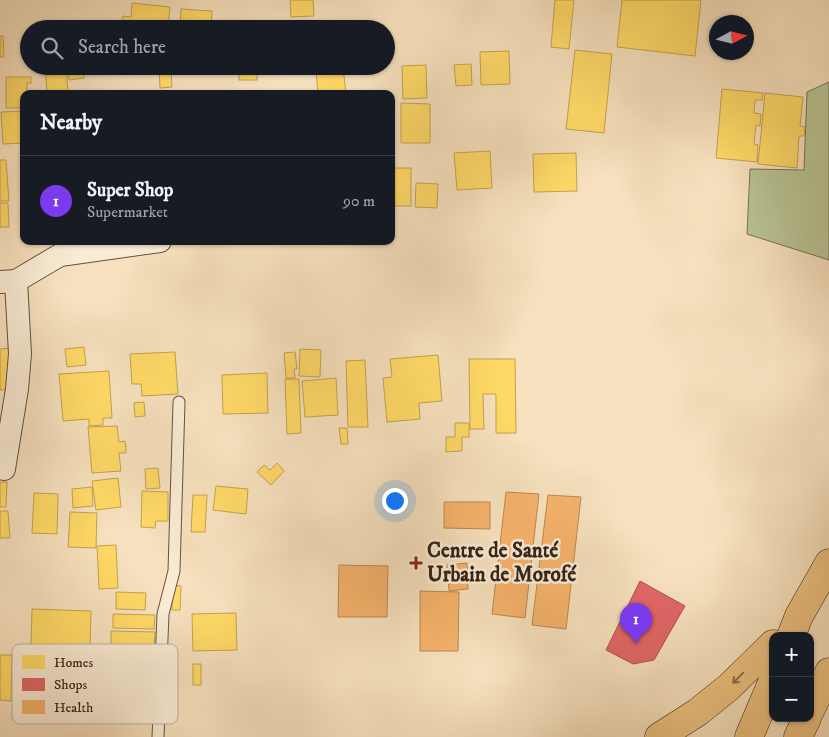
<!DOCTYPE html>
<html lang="en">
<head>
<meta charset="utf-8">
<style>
  body { margin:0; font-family:"IM FELL DW Pica",serif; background:#20242c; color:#f1f3f6 }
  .controls { position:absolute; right:15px; bottom:15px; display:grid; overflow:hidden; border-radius:10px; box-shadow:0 1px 4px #0004 }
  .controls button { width:45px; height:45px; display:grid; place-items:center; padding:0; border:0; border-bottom:1px solid #363941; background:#171b24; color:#f1f3f6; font:25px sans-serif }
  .compass { position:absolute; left:709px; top:15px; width:45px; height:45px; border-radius:50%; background:#171b24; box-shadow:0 1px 4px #0004; rotate:83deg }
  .you { position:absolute; left:394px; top:500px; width:18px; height:18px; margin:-12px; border:4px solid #fff; border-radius:50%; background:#1a73e8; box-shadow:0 0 0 8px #1a73e833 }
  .badge { display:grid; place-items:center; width:32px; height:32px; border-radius:50%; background:#7c3aed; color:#fff; font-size:16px; font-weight:700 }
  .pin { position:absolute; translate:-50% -41px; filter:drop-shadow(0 1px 2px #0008) }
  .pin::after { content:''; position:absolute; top:26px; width:18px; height:15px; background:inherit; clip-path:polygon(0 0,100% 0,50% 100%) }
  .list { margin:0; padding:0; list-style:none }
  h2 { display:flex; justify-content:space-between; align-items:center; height:65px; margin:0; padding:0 20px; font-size:21px }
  h2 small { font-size:16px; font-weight:400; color:#9ea1a6 }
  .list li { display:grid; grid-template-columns:32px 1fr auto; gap:15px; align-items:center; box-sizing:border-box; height:90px; padding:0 20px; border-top:1px solid #363941 }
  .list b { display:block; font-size:19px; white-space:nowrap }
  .list p { margin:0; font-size:16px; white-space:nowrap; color:#9ea1a6 }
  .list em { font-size:16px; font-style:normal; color:#9ea1a6 }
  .icon { flex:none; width:28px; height:28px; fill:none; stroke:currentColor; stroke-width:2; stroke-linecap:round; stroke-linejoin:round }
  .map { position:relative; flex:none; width:829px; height:737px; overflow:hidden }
  .search { position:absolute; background:#171b24; box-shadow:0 1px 4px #0004; left:20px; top:20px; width:375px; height:55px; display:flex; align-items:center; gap:12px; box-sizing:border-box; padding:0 18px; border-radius:28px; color:#9ea1a6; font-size:19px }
  .panel { position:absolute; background:#171b24; box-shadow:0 1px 4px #0004; left:20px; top:90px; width:375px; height:155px; border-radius:10px }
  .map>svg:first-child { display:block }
  .green { fill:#b8c394; stroke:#757256 }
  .homes { fill:#ffd966; stroke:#c2a24f }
  .shops { fill:#e06666; stroke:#ac524f }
  .health { fill:#f6b26b; stroke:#bb8752 }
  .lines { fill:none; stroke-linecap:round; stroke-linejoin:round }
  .service-casing { stroke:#635241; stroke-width:13 }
  .minor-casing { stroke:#635241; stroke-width:24 }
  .trunk-casing { stroke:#322218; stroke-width:29 }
  .service { stroke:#f9ebd4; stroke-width:11 }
  .minor { stroke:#f9ebd4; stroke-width:22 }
  .trunk { stroke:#ebc07e; stroke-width:28 }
  .oneway { stroke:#8e714b }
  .poi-dot { fill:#8f2418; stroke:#f9ebd4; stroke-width:2 }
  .labels { text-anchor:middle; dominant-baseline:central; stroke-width:5; stroke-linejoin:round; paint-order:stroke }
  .poi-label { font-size:21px; font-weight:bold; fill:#322218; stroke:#f9ebd4; text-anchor:start }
  .key { fill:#f9ebd4; stroke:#bdaf9c; stroke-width:1 }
  .key-label { font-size:14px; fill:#322218 }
</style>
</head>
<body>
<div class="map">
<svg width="829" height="737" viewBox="0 0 829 737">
  <rect width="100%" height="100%" fill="#f6e0bd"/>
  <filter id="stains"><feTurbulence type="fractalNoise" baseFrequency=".004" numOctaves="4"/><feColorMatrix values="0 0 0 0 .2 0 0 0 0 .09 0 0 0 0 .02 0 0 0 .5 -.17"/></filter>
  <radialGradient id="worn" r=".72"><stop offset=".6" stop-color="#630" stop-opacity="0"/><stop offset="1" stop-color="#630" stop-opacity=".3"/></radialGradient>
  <path class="green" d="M829 82V260L747 234 750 169 804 170 807 92Z"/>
  <g class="homes">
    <path d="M290 0H313L314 16 291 17Z"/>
    <path d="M555 0H574L569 49 551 47Z"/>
    <path d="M622 0H701L695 56 617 47Z"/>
    <path d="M132 3 170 7 168 29H121L123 16 131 17Z"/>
    <path d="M181 9 212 11 211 29H180Z"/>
    <path d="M0 36H3L4 57H0Z"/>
    <path d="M575 50 612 54 604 133 566 129Z"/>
    <path d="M509 51 510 84 481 85 480 52Z"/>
    <path d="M471 64 472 85 456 86 454 65Z"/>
    <path d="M426 65 427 98 403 99 402 66Z"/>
    <path d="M45 66H66L68 94H47Z"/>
    <path d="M67 66H83L84 78 69 80Z"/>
    <rect x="239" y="66" width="18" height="14"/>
    <path d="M294 66H343L346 94H318L316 70 295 72Z"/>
    <path d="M159 67H171L172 87 160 88Z"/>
    <path d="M6 77H31V83H27V93L31 94H24V108H6Z"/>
    <path d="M722 89 763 93 762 100H755L754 113 761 114 760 126 756 125 754 144 758 145 757 162 716 158Z"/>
    <path d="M765 93 803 97 800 126 805 127 804 136H799L797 168 758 164Z"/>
    <path d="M401 103 430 104V143H401Z"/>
    <path d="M24 111V143L3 144 1 112Z"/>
    <path d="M490 151 492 188 457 190 454 153Z"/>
    <path d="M576 153 577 191 534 192 533 154Z"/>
    <path d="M0 160H6L9 201H0Z"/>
    <rect x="391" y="168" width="20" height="38"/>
    <path d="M416 183 438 184 437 208 415 207Z"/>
    <path d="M0 203H8L9 227H0Z"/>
    <path d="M84 347 86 365 67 367 65 349Z"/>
    <path d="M12 348 14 389 0 390V349Z"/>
    <path d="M300 349 321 350 320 377 299 376Z"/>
    <path d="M175 352 178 394 142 396 141 384H132L130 354Z"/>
    <path d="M295 352 297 369H294L295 378H286L284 353Z"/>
    <path d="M438 355 442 401 419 403 420 419 387 422 383 378 392 377 390 359Z"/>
    <path d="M469 359H515L516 433H496V394H483L484 429H470Z"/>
    <path d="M365 360 368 427H348L346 361Z"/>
    <path d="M109 371 112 418H103V425L89 426V419L63 421 59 374Z"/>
    <path d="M267 373 268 413 223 414 222 375Z"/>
    <path d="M336 378 338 415 305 417 302 381Z"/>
    <path d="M285 379H299L301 433 287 434Z"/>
    <path d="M144 402 145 416 135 417 134 403Z"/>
    <path d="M455 423H469V437H462V451L446 452V437H455Z"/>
    <path d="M117 426 119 442 125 441 126 447V453H119L121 471 92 473 88 427Z"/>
    <path d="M339 428H347L348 444H341Z"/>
    <path d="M277 463 284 471 271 485 257 472 264 465 270 470Z"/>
    <path d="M158 468 160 488 146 489 145 469Z"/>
    <path d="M118 478 121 507 96 510 92 481Z"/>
    <path d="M0 482H7L6 507H0Z"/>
    <path d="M216 486 248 489 246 514 213 510Z"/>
    <path d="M92 487 93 506 73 508 72 489Z"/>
    <path d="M142 491 168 492V521H156L155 528 141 527Z"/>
    <path d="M34 493 58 494 57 534 32 533Z"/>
    <path d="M193 495H207L205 532H191Z"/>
    <path d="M0 511H8L10 538H0Z"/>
    <path d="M70 512 97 513 96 548 68 547Z"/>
    <path d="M116 545 118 588 99 589 97 546Z"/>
    <path d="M172 585 181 586 180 610H172Z"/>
    <path d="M116 592 146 593 145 610 116 609Z"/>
    <path d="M32 609 91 611 90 649 31 647Z"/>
    <path d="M236 613 237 650 193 651 192 614Z"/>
    <path d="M113 614 155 615 154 629 113 628Z"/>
    <path d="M111 631 155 632 154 649 111 647Z"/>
    <path d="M0 655H12L11 701 0 700Z"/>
    <rect x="193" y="664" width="8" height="21"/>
  </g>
  <path class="shops" d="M640 581 685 606 654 660 633 664 606 650Z"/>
  <g class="health">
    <path d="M506 492 539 494 525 618 492 614Z"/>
    <path d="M548 495 581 497 566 629 532 625Z"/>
    <path d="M444 502H490V529L444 528Z"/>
    <path d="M467 563 468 589 449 591 447 565Z"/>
    <path d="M339 565 388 566 387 617H338Z"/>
    <path d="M420 591 459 592 458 651H420Z"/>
  </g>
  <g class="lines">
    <g class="service-casing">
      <path id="service" d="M158 737 163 614 174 571 179 402"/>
    </g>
    <g class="minor-casing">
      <g id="minor">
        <path d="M0 282 16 281 60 255 160 241"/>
        <path d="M4 469 17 389 20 354 16 281"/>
      </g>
    </g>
    <g class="trunk-casing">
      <g id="trunk">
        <path d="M791 636 799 616 829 563"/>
        <path d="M810 711 829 672"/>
        <path d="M659 737 698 712 729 687 773 644"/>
        <path d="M749 737 773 680"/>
        <path d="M798 737 807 718"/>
      </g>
    </g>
    <use href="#service" class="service"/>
    <use href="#minor" class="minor"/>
    <use href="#trunk" class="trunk"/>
  </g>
  <defs><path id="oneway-shaft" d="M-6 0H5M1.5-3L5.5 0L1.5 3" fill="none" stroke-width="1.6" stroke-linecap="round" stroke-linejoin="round" transform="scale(1.25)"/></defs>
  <use class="oneway" href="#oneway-shaft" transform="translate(738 678) rotate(135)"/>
  <path class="poi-dot" d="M413.5 555.5h5v5h5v5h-5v5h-5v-5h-5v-5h5z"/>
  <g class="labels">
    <g class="poi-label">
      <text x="427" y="551">Centre de Santé<tspan x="427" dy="24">Urbain de Morofé</tspan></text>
    </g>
  </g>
  <rect x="12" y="644" width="166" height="80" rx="8" class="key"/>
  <rect x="22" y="655" width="23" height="14" fill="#ffd966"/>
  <rect x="22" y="678" width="23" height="13" fill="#e06666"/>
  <rect x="22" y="700" width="23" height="14" fill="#f6b26b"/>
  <g class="key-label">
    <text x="54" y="667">Homes</text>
    <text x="54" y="689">Shops</text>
    <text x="54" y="712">Health</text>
  </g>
  <rect width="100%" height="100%" filter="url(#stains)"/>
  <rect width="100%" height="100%" fill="url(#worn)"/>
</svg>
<div class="controls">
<button>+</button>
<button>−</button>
</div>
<svg class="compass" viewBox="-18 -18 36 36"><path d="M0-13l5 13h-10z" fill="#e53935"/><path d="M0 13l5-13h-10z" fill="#9ea1a6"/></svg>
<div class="you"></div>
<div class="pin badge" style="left:636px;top:644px">1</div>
<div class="search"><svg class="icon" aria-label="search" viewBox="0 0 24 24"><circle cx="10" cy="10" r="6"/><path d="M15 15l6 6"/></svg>Search here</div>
<section class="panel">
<h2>Nearby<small></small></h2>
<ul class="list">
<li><span class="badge">1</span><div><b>Super Shop</b><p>Supermarket</p></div><em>90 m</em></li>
</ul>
</section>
</div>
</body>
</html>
